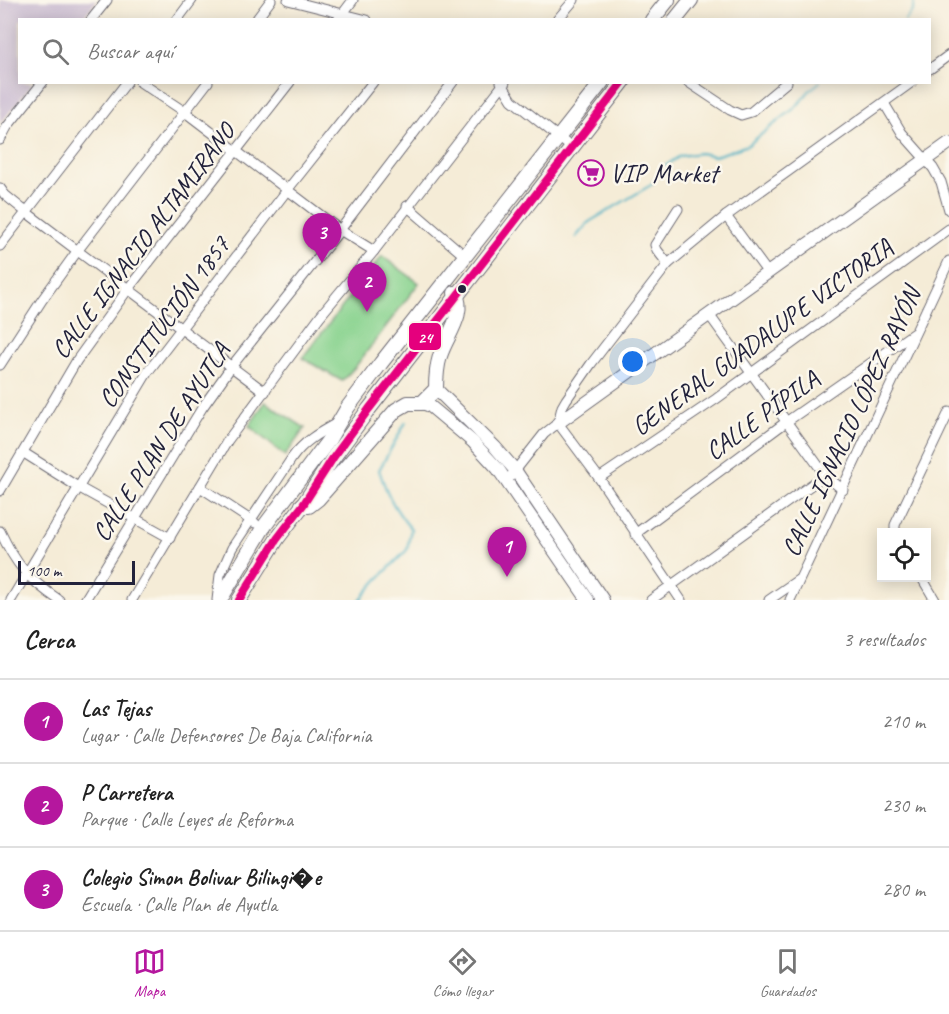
<!DOCTYPE html>
<html lang="es">
<head>
<meta charset="utf-8">
<style>
  body { margin:0; font-family:Caveat,sans-serif; background:#f2f2f2; color:#222 }
  .controls { position:absolute; right:18px; bottom:18px; display:grid; overflow:hidden; border-radius:0px; box-shadow:0 3px 15px #0003 }
  .controls button { width:54px; height:54px; display:grid; place-items:center; padding:0; border:0; border-bottom:2px solid #e0e0e0; background:#fff; color:#222; font:30px sans-serif }
  .scale { position:absolute; left:18px; bottom:15px; width:117px; box-sizing:border-box; padding-left:6px; border:3px solid #22223b; border-top:0; font-size:16px; line-height:21px; white-space:nowrap; color:#22223b; -webkit-text-stroke:4px #fbf7ec; paint-order:stroke }
  .you { position:absolute; left:633px; top:362px; width:21px; height:21px; margin:-15px; border:4px solid #fff; border-radius:50%; background:#1a73e8; box-shadow:0 0 0 9px #1a73e833 }
  .badge { display:grid; place-items:center; width:39px; height:39px; border-radius:50%; background:#b5179e; color:#fff; font-size:20px; font-weight:700 }
  .pin { position:absolute; translate:-50% -50px; filter:drop-shadow(0 2px 3px #0008) }
  .pin::after { content:''; position:absolute; top:32px; width:21px; height:18px; background:inherit; clip-path:polygon(0 0,100% 0,50% 100%) }
  .list { margin:0; padding:0; list-style:none }
  h2 { display:flex; justify-content:space-between; align-items:center; height:78px; margin:0; padding:0 24px; font-size:26px }
  h2 small { font-size:20px; font-weight:400; color:#767676 }
  .list li { display:grid; grid-template-columns:39px 1fr auto; gap:18px; align-items:center; box-sizing:border-box; height:84px; padding:0 24px; border-top:2px solid #e0e0e0 }
  .list b { display:block; font-size:22px; white-space:nowrap }
  .list p { margin:0; font-size:20px; white-space:nowrap; color:#767676 }
  .list em { font-size:20px; font-style:normal; color:#767676 }
  .icon { flex:none; width:33px; height:33px; fill:none; stroke:currentColor; stroke-width:2; stroke-linecap:round; stroke-linejoin:round }
  .map { position:relative; flex:none; width:949px; height:600px; overflow:hidden }
  .search { position:absolute; background:#fff; box-shadow:0 3px 15px #0003; left:18px; right:18px; top:18px; height:66px; display:flex; align-items:center; gap:15px; box-sizing:border-box; padding:0 21px; border-radius:0px; color:#767676; font-size:22px }
  .sheet { height:330px; background:#fff }
  nav { display:flex; justify-content:space-around; align-items:center; box-sizing:border-box; height:84px; border-top:2px solid #e0e0e0; background:#fff; font-size:16px; color:#767676 }
  nav a { display:grid; justify-items:center; gap:3px }
  nav .on { color:#b5179e }
  .map>svg:first-child { display:block }
  .industrial { fill:#ccbed3 }
  .green { fill:#89d38f; stroke:#567a65; stroke-width:1.5 }
  .lines { fill:none; stroke-linecap:round; stroke-linejoin:round }
  .stream { stroke:#48b1c6; stroke-width:2 }
  .minor-casing { stroke:#6c6972; stroke-width:11 }
  .major-casing { stroke:#6c6972; stroke-width:14 }
  .highway-casing { stroke:#6c6972; stroke-width:16 }
  .minor { stroke:#fff; stroke-width:9 }
  .major { stroke:#fff; stroke-width:12 }
  .highway { stroke:#fff; stroke-width:14 }
  .bus-1-casing { stroke:#fbf7ec; stroke-width:12 }
  .bus-1 { stroke:#e5007d; stroke-width:8 }
  .bus-dot { fill:#22223b; stroke:#fbf7ec; stroke-width:2 }
  .labels { text-anchor:middle; dominant-baseline:central; stroke-width:5; stroke-linejoin:round; paint-order:stroke }
  .poi-label { font-size:26px; fill:#22223b; stroke:#fbf7ec; text-anchor:start }
  .street-label { font-size:26px; fill:#22223b; stroke:#fbf7ec }
  .line-badge { stroke:#fbf7ec; stroke-width:2 }
  .badge-label { font-size:16px; text-anchor:middle; font-weight:bold; fill:#fff }
</style>
</head>
<body>
<div class="map">
<svg width="949" height="600" viewBox="0 0 949 600">
  <rect width="100%" height="100%" fill="#fbf7ec"/>
  <filter id="ink" filterUnits="userSpaceOnUse"><feTurbulence type="fractalNoise" baseFrequency=".0167" numOctaves="2"/><feDisplacementMap in="SourceGraphic" scale="12" xChannelSelector="R" yChannelSelector="G"/><feConvolveMatrix kernelMatrix="1 2 1 2 8 2 1 2 1" color-interpolation-filters="sRGB"/></filter>
  <filter id="wash" filterUnits="userSpaceOnUse"><feTurbulence type="fractalNoise" baseFrequency=".008" numOctaves="4" result="noise"/><feDisplacementMap in="SourceGraphic" scale="24" xChannelSelector="R" yChannelSelector="G"/><feGaussianBlur stdDeviation="1.35" result="paint"/><feColorMatrix in="noise" values="0 0 0 0 0 0 0 0 0 0 0 0 0 0 0 0 0 1.4 0 .05"/><feComposite in="paint" operator="in"/></filter>
  <g filter="url(#wash)">
    <rect width="100%" height="100%" fill="#f5ecd7"/>
    <path class="industrial" d="M0 0H97L82 19 20 20V82L33 83 0 124Z"/>
    <g class="green">
      <path d="M382 256 419 283 356 366 342 381 302 358Z"/>
      <path d="M265 402 305 428 285 456 249 426Z"/>
    </g>
    <g class="lines">
      <g class="stream">
        <path d="M905 20 913 10 914 0"/>
        <path d="M576 237 589 222 651 185 665 166 680 156 700 153 715 156 748 145 796 107 810 90 820 82"/>
        <path d="M360 600 377 580 407 550 411 529C394 509 387 494 379 470L406 422"/>
      </g>
    </g>
  </g>
  <g filter="url(#ink)">
    <g class="lines">
      <g class="minor-casing">
        <g id="minor">
          <path d="M288 0 367 20"/>
          <path d="M91 20 107 0"/>
          <path d="M177 20 192 0"/>
          <path d="M256 20 271 0"/>
          <path d="M338 20 353 0"/>
          <path d="M557 20 574 0"/>
          <path d="M930 69 949 55"/>
          <path d="M140 82 185 112 340 230 374 251"/>
          <path d="M501 82 512 100 572 148"/>
          <path d="M688 82 730 110 741 115 751 112 787 82"/>
          <path d="M884 103 902 133 933 168 941 182 949 210"/>
          <path d="M0 140 7 127 43 82"/>
          <path d="M0 188 5 195 26 212 265 392"/>
          <path d="M407 206 465 256"/>
          <path d="M726 216 768 273"/>
          <path d="M0 246 127 82"/>
          <path d="M668 264 657 250 655 245 678 209"/>
          <path d="M710 316 825 475 843 490"/>
          <path d="M0 365 42 300 78 250 208 82"/>
          <path d="M558 423 599 478 681 600"/>
          <path d="M24 453 78 487 170 538"/>
          <path d="M599 478 716 399 949 229"/>
          <path d="M507 481 544 434 558 423 562 407 566 400 591 364 668 264 726 216 912 82"/>
          <path d="M200 487 255 523"/>
          <path d="M0 491 77 360 128 289 290 82"/>
          <path d="M0 531C16 565 28 579 59 600"/>
          <path d="M895 532V525L949 412"/>
          <path d="M635 534 786 422 914 333"/>
          <path d="M922 578 935 600"/>
          <path d="M11 600 147 373 288 189 373 82"/>
          <path d="M85 600 202 408 231 367 340 230 453 82"/>
          <path d="M132 600 228 440 320 316 374 251 505 82"/>
          <path d="M217 600 220 575 232 548 292 458C304 441 319 433 337 423"/>
          <path d="M651 600 825 475"/>
          <path d="M769 600 798 580"/>
          <path d="M790 600 949 261"/>
        </g>
      </g>
      <g class="major-casing">
        <g id="major">
          <path d="M436 389 495 447 515 470 603 600"/>
          <path d="M422 403 430 406 473 442 498 469 588 600"/>
          <path d="M558 423 949 143"/>
        </g>
      </g>
      <g class="highway-casing">
        <g id="highway">
          <path d="M652 20 668 0"/>
          <path d="M675 20 691 0"/>
          <path d="M302 505 309 506 318 499 396 410 408 403H422L436 389C436 378 437 366 440 356 446 336 467 313 455 293"/>
          <path d="M220 600 263 528 328 441 348 407 381 363 602 82"/>
          <path d="M239 600 277 539 303 505 333 458 369 409 623 82"/>
        </g>
      </g>
      <use href="#minor" class="minor"/>
      <use href="#major" class="major"/>
      <use href="#highway" class="highway"/>
      <g class="bus-1-casing">
        <path id="bus-1" d="M239 600 277 539 303 505 333 458 369 409 623 82"/>
      </g>
      <use href="#bus-1" class="bus-1"/>
    </g>
  </g>
  <defs>
    <g id="supermarket-ring" transform="scale(1.35)"><circle r="9.5" fill="#fbf7ec" stroke="#b5179e" stroke-width="1.5"/><path d="M-6-5.5h2.5l.6 2H6L4.5 2H-2.5L-4.4-4H-6ZM-1.5 3.2a1.3 1.3 0 1 0 .1 0ZM3 3.2a1.3 1.3 0 1 0 .1 0Z" fill="#b5179e"/></g>
  </defs>
  <g fill-rule="evenodd">
    <use href="#supermarket-ring" x="591" y="173"/>
  </g>
  <circle class="bus-dot" cx="462" cy="289" r="5"/>
  <g class="labels">
    <g class="poi-label">
      <text x="610" y="173">VIP Market</text>
    </g>
    <g class="street-label">
      <text transform="translate(143 241) rotate(-53)">CALLE IGNACIO ALTAMIRANO</text>
      <text transform="translate(164 322) rotate(-54)">CONSTITUCIÓN 1857</text>
      <text transform="translate(762 337) rotate(-36)">GENERAL GUADALUPE VICTORIA</text>
      <text transform="translate(762 415) rotate(-36)">CALLE PÍPILA</text>
      <text transform="translate(851 422) rotate(-65)">CALLE IGNACIO LÓPEZ RAYÓN</text>
      <text transform="translate(161 442) rotate(-57)">CALLE PLAN DE AYUTLA</text>
    </g>
  </g>
  <rect class="line-badge" x="408" y="322" width="34" height="29" rx="6" fill="#e5007d"/>
  <g class="badge-label">
    <text x="425" y="343">24</text>
  </g>
</svg>
<div class="controls">
<button><svg class="icon" aria-label="locate" viewBox="0 0 24 24"><circle cx="12" cy="12" r="6"/><path d="M12 2v4M12 18v4M2 12h4M18 12h4"/></svg></button>
</div>
<div class="scale">100 m</div>
<div class="you"></div>
<div class="pin badge" style="left:507px;top:577px">1</div>
<div class="pin badge" style="left:367px;top:312px">2</div>
<div class="pin badge" style="left:322px;top:263px">3</div>
<div class="search"><svg class="icon" aria-label="search" viewBox="0 0 24 24"><circle cx="10" cy="10" r="6"/><path d="M15 15l6 6"/></svg>Buscar aquí</div>
</div>
<section class="sheet">
<h2>Cerca<small>3 resultados</small></h2>
<ul class="list">
<li><span class="badge">1</span><div><b>Las Tejas</b><p>Lugar · Calle Defensores De Baja California</p></div><em>210 m</em></li>
<li><span class="badge">2</span><div><b>P Carretera</b><p>Parque · Calle Leyes de Reforma</p></div><em>230 m</em></li>
<li><span class="badge">3</span><div><b>Colegio Simon Bolivar Bilingi�e</b><p>Escuela · Calle Plan de Ayutla</p></div><em>280 m</em></li>
</ul>
</section>
<nav>
<a class="on"><svg class="icon" aria-label="map" viewBox="0 0 24 24"><path d="M3 6l6-2 6 2 6-2v14l-6 2-6-2-6 2zM9 4v14M15 6v14"/></svg>Mapa</a>
<a><svg class="icon" aria-label="directions" viewBox="0 0 24 24"><path d="M12 3l9 9-9 9-9-9zM9 14v-3h6M13 9l2 2-2 2"/></svg>Cómo llegar</a>
<a><svg class="icon" aria-label="saved" viewBox="0 0 24 24"><path d="M7 4h10v16l-5-4-5 4z"/></svg>Guardados</a>
</nav>
</body>
</html>
